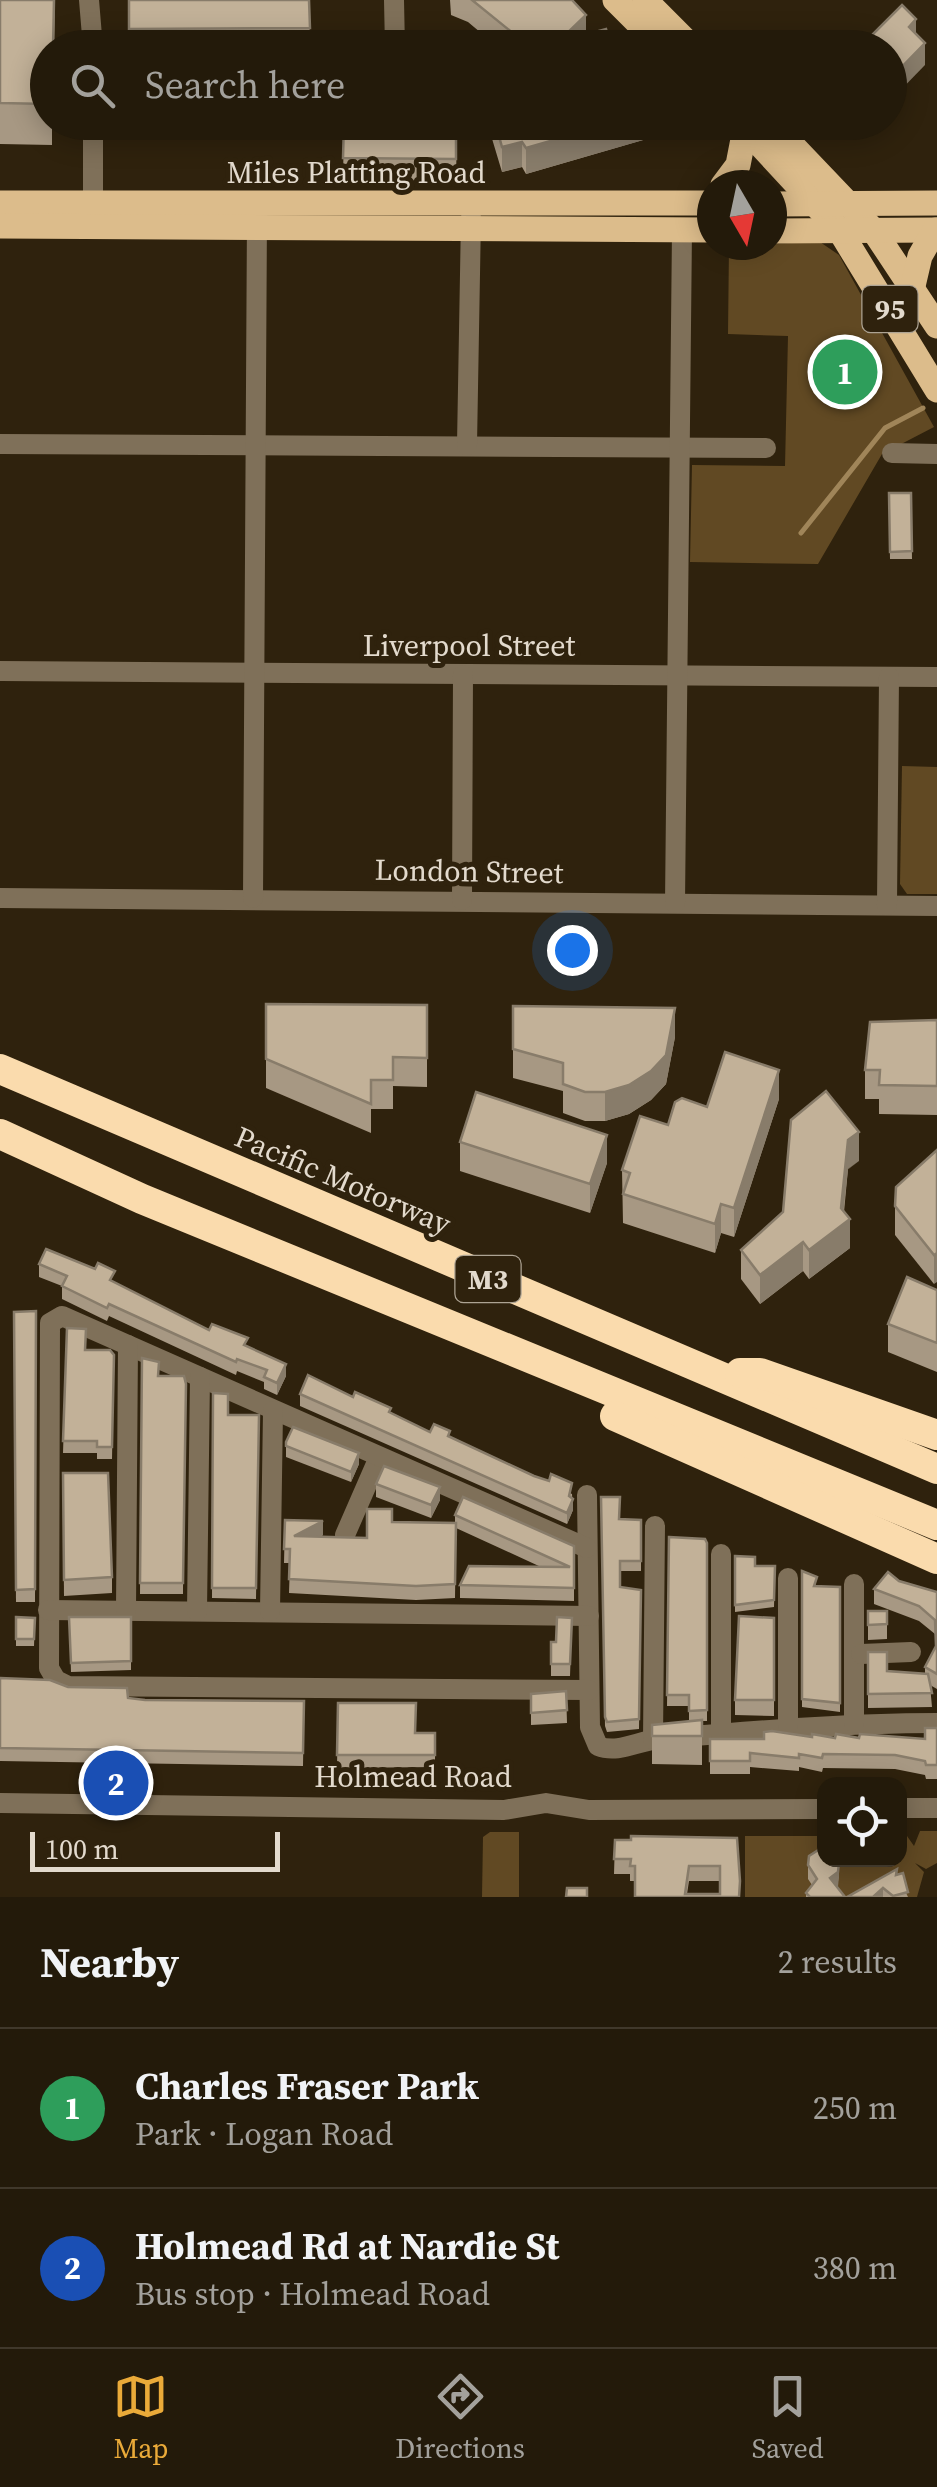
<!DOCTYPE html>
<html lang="en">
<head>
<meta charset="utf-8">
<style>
  body { margin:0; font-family:"Source Serif 4",serif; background:#2f2718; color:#f1f3f6 }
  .controls { position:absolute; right:30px; bottom:30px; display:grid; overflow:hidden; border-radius:20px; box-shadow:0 5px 25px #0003 }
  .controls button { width:90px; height:90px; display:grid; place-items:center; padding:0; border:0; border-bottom:2px solid #40382b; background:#231a0a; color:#f1f3f6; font:50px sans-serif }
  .compass { position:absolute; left:697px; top:170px; width:90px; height:90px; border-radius:50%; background:#231a0a; box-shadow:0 5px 25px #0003; rotate:171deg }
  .scale { position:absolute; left:30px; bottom:25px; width:250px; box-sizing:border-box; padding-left:10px; border:5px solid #e3dacd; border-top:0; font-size:28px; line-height:35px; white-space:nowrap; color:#e3dacd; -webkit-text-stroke:8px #2f220d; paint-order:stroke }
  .you { position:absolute; left:572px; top:950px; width:35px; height:35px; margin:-25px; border:8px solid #fff; border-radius:50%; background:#1a73e8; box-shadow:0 0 0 15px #1a73e833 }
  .badge { display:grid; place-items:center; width:65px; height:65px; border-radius:50%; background:#eaaa39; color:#fff; font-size:32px; font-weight:700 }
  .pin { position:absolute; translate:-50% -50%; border:5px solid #fff; box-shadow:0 2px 10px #0006 }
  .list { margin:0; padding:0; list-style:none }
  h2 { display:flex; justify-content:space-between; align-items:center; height:130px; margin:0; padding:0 40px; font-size:42px }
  h2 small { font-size:32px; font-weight:400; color:#a3a19c }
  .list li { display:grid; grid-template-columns:65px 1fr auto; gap:30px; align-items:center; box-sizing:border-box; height:160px; padding:0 40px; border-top:2px solid #40382b }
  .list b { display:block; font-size:38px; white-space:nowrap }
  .list p { margin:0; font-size:32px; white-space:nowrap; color:#a3a19c }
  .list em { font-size:32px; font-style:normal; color:#a3a19c }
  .icon { flex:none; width:55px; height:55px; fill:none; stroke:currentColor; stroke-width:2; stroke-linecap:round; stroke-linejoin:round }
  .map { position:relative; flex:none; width:937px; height:1897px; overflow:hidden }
  .search { position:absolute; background:#231a0a; box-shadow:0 5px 25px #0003; left:30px; right:30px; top:30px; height:110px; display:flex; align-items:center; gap:25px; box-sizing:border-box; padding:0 35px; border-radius:55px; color:#a3a19c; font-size:38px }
  .sheet { height:450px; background:#231a0a }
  nav { display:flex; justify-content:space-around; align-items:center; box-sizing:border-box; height:140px; border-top:2px solid #40382b; background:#231a0a; font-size:28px; color:#a3a19c }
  nav a { display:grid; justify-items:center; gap:5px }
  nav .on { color:#eaaa39 }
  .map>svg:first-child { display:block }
  .green { fill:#614923 }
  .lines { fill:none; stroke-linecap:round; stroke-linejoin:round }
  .stream { stroke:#a08559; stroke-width:5 }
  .minor { stroke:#7f7059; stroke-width:20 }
  .major { stroke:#dcbc8b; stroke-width:25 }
  .highway { stroke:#fadbad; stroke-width:30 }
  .wall { fill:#a79883; fill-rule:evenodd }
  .shaded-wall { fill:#887c6a }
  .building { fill:#c2b198; stroke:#887c6a; stroke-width:2.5; fill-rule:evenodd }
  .labels { text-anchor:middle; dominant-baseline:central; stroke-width:10; stroke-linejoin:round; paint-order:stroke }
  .shield { fill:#2f220d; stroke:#ada393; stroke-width:2.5 }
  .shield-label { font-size:28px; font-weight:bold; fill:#e3dacd }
  .street-label { font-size:30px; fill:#e3dacd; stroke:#2f220d }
</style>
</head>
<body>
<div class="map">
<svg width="937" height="1897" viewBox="0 0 937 1897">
  <rect width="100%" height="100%" fill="#2f220d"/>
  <g class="green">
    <path d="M820 242 839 255 934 427 882 454 818 564 690 562 692 465 785 466 788 336 728 334 729 245Z"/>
    <path d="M902 766 937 767V894H907L900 884Z"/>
    <path d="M920 1831H937V1863L926 1869 915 1863 924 1872 917 1897H745V1836H824V1860H900V1836H907L914 1846Z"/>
    <path d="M490 1832H519V1897H482L483 1837Z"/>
  </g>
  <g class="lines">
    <path class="stream" d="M801 533 885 428 923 408"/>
    <g class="minor">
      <path d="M89 0 93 48"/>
      <path d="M394 0 395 48"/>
      <path d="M93 122V215"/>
      <path d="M0 444 766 448"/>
      <path d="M467 445 471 217"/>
      <path d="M892 453 937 454"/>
      <path d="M0 671 937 677"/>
      <path d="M0 898 937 906"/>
      <path d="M253 898 257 215"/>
      <path d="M462 900 463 675"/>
      <path d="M675 903 682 230"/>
      <path d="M887 905 889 677"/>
      <path d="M587 1495 590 1727 598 1746C618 1754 638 1741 658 1739 752 1731 843 1723 937 1723"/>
      <path d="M345 1535 379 1457"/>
      <path d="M587 1548 62 1316 50 1323 49 1668 56 1680 68 1686 589 1690"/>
      <path d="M854 1584V1723"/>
      <path d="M48 1610 589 1616"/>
      <path d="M126 1610 128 1345"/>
      <path d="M197 1611 200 1377"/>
      <path d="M270 1611 273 1411"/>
      <path d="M861 1654 911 1652"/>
      <path d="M788 1725V1578"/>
      <path d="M721 1736V1554"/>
      <path d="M653 1739 655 1526"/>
      <path d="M0 1803 504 1810 546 1803 589 1810 824 1809"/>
      <path d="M900 1808H937"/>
    </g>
    <g class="major">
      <path d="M615 0 663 48"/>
      <path d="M645 0 693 48"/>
      <path d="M739 122 840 231 937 390"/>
      <path d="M770 122 874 231 937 326"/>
      <path d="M723 185 738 165 745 129"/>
      <path d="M0 203H712"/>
      <path d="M772 204 937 203"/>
      <path d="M0 226 712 230"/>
      <path d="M772 231 937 230"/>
      <path d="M913 286 920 256 935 230"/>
    </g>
    <g class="highway">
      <path d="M0 1069 937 1469"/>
      <path d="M0 1134 142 1199 937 1525"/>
      <path d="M740 1373H760L937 1435"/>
      <path d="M615 1416 937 1559"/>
    </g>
  </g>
  <g class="wall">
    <path d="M0 0H55L54 48H48V122H52V145L0 144Z"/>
    <path d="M129 0H309L310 48H129Z"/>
    <path d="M450 0H572L586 34 611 48H499L468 22 451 15Z"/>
    <path d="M344 122H457L456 181 343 180Z"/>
    <path d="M487 122H650V138L526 174 522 167 502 172Z"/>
    <path d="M889 493H911L912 559H890Z"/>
    <path d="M266 1004 427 1005V1087L393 1086V1109H371V1133L266 1088Z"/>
    <path d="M513 1006 675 1037 666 1084 651 1100 629 1114 605 1121H585L563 1113V1091L513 1078Z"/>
    <path d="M937 1020V1115L879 1114V1099H865V1070Z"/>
    <path d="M779 1099 734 1237 721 1233 715 1253 623 1223 622 1170 668 1125 707 1107Z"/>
    <path d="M460 1142 607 1163 590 1213 460 1171Z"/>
    <path d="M937 1150 934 1284 895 1235V1206Z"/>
    <path d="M859 1161 848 1169 844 1212 850 1248 809 1279 803 1271 760 1304 741 1279V1250Z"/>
    <path d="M39 1264 115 1283 209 1330 248 1347 286 1376 277 1395 264 1389V1382L237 1371 236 1375 109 1316 107 1321 62 1299V1286L39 1277Z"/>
    <path d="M937 1290V1372L888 1352V1324Z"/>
    <path d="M36 1311 35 1602H16L14 1312Z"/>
    <path d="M67 1328 86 1350 114 1355 112 1459H97V1453H63Z"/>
    <path d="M142 1358 158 1376H184L183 1594H140Z"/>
    <path d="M213 1393 228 1415H259L256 1599 212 1598Z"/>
    <path d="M300 1394 353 1397 391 1413 430 1432 450 1437 572 1494 573 1510 567 1524 300 1406Z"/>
    <path d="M286 1442 359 1464 351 1482 286 1457Z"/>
    <path d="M63 1473 112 1577V1593L64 1596Z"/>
    <path d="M376 1484 440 1500 431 1518 376 1497Z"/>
    <path d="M601 1497 619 1519 641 1520V1571H620V1587L641 1590 639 1729 607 1732 605 1726Z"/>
    <path d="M455 1515 574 1546V1601L460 1598V1585L541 1567 456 1528 455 1598 416 1600 289 1593 290 1563H284L285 1520 323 1535 320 1537 367 1538 392 1522 455 1523Z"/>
    <path d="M669 1537 707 1543V1721H702V1765L652 1764V1725L689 1722V1706H667Z"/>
    <path d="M735 1556 755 1566H775L774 1607 735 1612Z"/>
    <path d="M802 1571 817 1586 840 1587V1712L802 1707Z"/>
    <path d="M899 1581 937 1592V1689L930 1685 932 1707 868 1708V1652L887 1671 925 1674V1667L936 1647 935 1634 919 1621 874 1604V1589Z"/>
    <path d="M868 1611H887V1639L868 1640Z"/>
    <path d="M16 1617 35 1618 34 1646H16Z"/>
    <path d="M69 1617H131V1670L71 1672Z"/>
    <path d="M572 1618 570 1676H551V1642H556Z"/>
    <path d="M774 1618V1716L735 1715V1700Z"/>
    <path d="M0 1678 145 1700 304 1701 303 1766 0 1761Z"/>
    <path d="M566 1691 567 1723 531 1725V1694Z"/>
    <path d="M338 1703 415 1733H435V1767L337 1768Z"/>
    <path d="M937 1728V1779H926L925 1775 895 1769 823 1768 822 1772 799 1767V1771L750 1767V1774H710V1739L812 1737 925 1739Z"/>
    <path d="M737 1838 740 1897H635V1881H630V1874H614L615 1840ZM689 1881H720V1894H687Z"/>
    <path d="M808 1865 839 1876 837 1887 845 1897H806V1893L812 1885 808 1879Z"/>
    <path d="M897 1874 908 1897H847Z"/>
  </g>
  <g class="shaded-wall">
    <path d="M586 15V40L558 42Z"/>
    <path d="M916 19V41L909 27Z"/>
    <path d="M925 43V65L890 101V79Z"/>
    <path d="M617 122H650V138L526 174V148Z"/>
    <path d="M522 142V167L502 172V147Z"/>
    <path d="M675 1008V1037L666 1084 651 1100 629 1114 605 1121V1092Z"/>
    <path d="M779 1070V1099L734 1237V1208Z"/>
    <path d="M859 1132V1161L848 1169 842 1225 850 1219V1248L809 1279V1250L841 1208 848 1140Z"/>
    <path d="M607 1135V1163L590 1213V1184Z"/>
    <path d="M721 1204V1233L715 1253V1224Z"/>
    <path d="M803 1242V1271L760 1304V1275Z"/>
    <path d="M937 1253V1282L934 1284V1255Z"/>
    <path d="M286 1364V1376L277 1395V1383Z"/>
    <path d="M359 1453V1464L351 1482V1472Z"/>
    <path d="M440 1487V1500L431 1518V1505Z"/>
    <path d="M573 1499V1510L567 1524V1513Z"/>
    <path d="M323 1521V1535L294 1550V1536Z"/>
    <path d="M839 1862V1876L838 1887 830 1878Z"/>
    <path d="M883 1888V1897H873Z"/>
  </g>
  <g class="building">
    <path d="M0 0H54L53 48H48V104L0 103Z"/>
    <path d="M129 0H309L310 28 129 29Z"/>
    <path d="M472 0H572L586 15 558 42 606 29 611 48H547L514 34Z"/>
    <path d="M902 5 916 19 909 27 925 43 890 79V48H859Z"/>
    <path d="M344 122H456V159L343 158Z"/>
    <path d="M495 122H617L526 148 522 142 502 147Z"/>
    <path d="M889 493H911L912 551 890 552Z"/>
    <path d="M266 1004 427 1005V1058L393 1057V1080H371V1104L266 1059Z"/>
    <path d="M513 1006 675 1008 666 1055 651 1071 629 1085 605 1092H585L563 1084V1063L513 1049Z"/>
    <path d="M937 1020V1086L879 1085 880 1070H865L870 1022Z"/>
    <path d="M725 1052 779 1070 734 1208 721 1204 715 1224 623 1194 630 1173 622 1170 640 1116 668 1125 675 1102 682 1098 707 1107Z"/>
    <path d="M826 1091 859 1132 848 1140 841 1208 850 1219 809 1250 803 1242 760 1275 741 1250 783 1212 791 1120Z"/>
    <path d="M476 1092 607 1135 590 1184 460 1142Z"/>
    <path d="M937 1150V1253L934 1255 895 1206 896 1187Z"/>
    <path d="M46 1249 95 1269 98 1263 115 1271 110 1280 209 1330 212 1324 248 1338 244 1345 286 1364 277 1383 264 1377 267 1370 237 1359 236 1362 109 1304 107 1308 62 1286 67 1276 39 1264Z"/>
    <path d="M907 1277 937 1290V1343L888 1324Z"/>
    <path d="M36 1311 35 1589 16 1590 14 1312Z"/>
    <path d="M67 1328 86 1329 85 1350H110L114 1355 112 1447H97V1441H63Z"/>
    <path d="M142 1358 159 1362 158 1376H184L186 1384 183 1583H140Z"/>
    <path d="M308 1375 353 1397 355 1392 391 1408 389 1412 430 1432 434 1424 450 1431 448 1436 534 1476 549 1481 551 1474 572 1483 569 1496 573 1499 567 1513 300 1394Z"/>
    <path d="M213 1393 228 1394V1415H259L256 1588H212Z"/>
    <path d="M293 1427 359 1453 351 1472 286 1446V1442Z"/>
    <path d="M384 1466 440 1487 431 1505 376 1484Z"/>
    <path d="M63 1473H108L112 1577 64 1580Z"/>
    <path d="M463 1497 574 1546V1588L460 1585 469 1566 570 1567 455 1515Z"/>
    <path d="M601 1497H620L619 1519 641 1520V1561H620V1587L641 1590 639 1719 607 1722 605 1717Z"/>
    <path d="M367 1509H392V1522L456 1523 455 1584 416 1586 289 1579 290 1549H284L285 1520 323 1521 294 1536 367 1538Z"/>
    <path d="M669 1537 705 1539 707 1543V1710L689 1711V1695H667Z"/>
    <path d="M735 1556 755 1557V1566H775L774 1600 735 1605Z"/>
    <path d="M802 1571 817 1577 814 1586 840 1587V1703L802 1699Z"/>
    <path d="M888 1572 899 1581 937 1592V1674L925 1667 936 1646 935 1620 919 1606 874 1589Z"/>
    <path d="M868 1611H887V1624L868 1625Z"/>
    <path d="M739 1616 774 1618V1700H735Z"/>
    <path d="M16 1617 35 1618 34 1639H16Z"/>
    <path d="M69 1617H131V1661L71 1663Z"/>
    <path d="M557 1617 572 1618 570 1664H551V1642H556Z"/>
    <path d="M868 1652H887V1671L928 1674 932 1693 868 1694Z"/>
    <path d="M0 1678 50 1680 68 1687 127 1688 128 1698 145 1700 304 1701 303 1753 0 1748Z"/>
    <path d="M566 1691 567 1710 531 1713V1694Z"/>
    <path d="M338 1703H416L415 1733H435V1755H337Z"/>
    <path d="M702 1720V1736H652V1725Z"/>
    <path d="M925 1728H937V1765H926L925 1761 895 1755 823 1754 822 1758 799 1754V1758L750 1753V1761H710V1739H764V1732L772 1731 812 1737V1734L835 1738 836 1734 859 1738 860 1734 925 1739Z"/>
    <path d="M631 1836 737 1838 740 1881 739 1897H635V1866H630L631 1859H614L615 1840H631ZM689 1866H720V1894H685Z"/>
    <path d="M823 1847H824V1860H838L839 1862 838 1872 830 1878 845 1897H810L806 1893 817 1879 808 1865 809 1856Z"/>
    <path d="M897 1869 896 1875 903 1873 908 1892 893 1896 883 1888 873 1897H847Z"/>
    <path d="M567 1888H587V1897H566Z"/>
  </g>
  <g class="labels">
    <g class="shield">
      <rect x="862.5" y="286" width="55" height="46" rx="8"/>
      <rect x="455.5" y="1256" width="65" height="46" rx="8"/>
    </g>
    <g class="shield-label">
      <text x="890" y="309">95</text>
      <text x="488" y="1279">M3</text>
    </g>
    <g class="street-label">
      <text x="356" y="172">Miles Platting Road</text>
      <text x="469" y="645">Liverpool Street</text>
      <text transform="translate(469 871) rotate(1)">London Street</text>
      <text transform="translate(343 1180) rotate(23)">Pacific Motorway</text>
      <text x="413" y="1776">Holmead Road</text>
    </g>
  </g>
</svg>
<div class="controls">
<button><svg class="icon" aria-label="locate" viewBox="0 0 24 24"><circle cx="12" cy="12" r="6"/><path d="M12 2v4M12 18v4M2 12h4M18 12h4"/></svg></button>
</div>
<svg class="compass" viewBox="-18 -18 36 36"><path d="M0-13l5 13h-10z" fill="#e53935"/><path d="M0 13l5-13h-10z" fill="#a3a19c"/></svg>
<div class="scale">100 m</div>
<div class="you"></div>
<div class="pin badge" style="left:845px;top:372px;background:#2e9e5b">1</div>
<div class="pin badge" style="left:116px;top:1783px;background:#1a4fb4">2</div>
<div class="search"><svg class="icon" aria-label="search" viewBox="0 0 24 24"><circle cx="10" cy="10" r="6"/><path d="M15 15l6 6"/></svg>Search here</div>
</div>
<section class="sheet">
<h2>Nearby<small>2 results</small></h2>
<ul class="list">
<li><span class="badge" style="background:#2e9e5b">1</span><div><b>Charles Fraser Park</b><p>Park · Logan Road</p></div><em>250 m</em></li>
<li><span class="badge" style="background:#1a4fb4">2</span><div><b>Holmead Rd at Nardie St</b><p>Bus stop · Holmead Road</p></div><em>380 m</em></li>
</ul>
</section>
<nav>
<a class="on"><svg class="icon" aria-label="map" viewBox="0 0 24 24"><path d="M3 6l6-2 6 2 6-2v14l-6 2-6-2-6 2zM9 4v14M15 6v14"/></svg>Map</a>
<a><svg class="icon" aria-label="directions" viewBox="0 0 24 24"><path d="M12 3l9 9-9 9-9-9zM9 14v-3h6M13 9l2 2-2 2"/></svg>Directions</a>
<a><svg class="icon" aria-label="saved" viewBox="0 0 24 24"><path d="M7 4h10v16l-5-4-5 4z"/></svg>Saved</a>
</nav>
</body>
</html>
